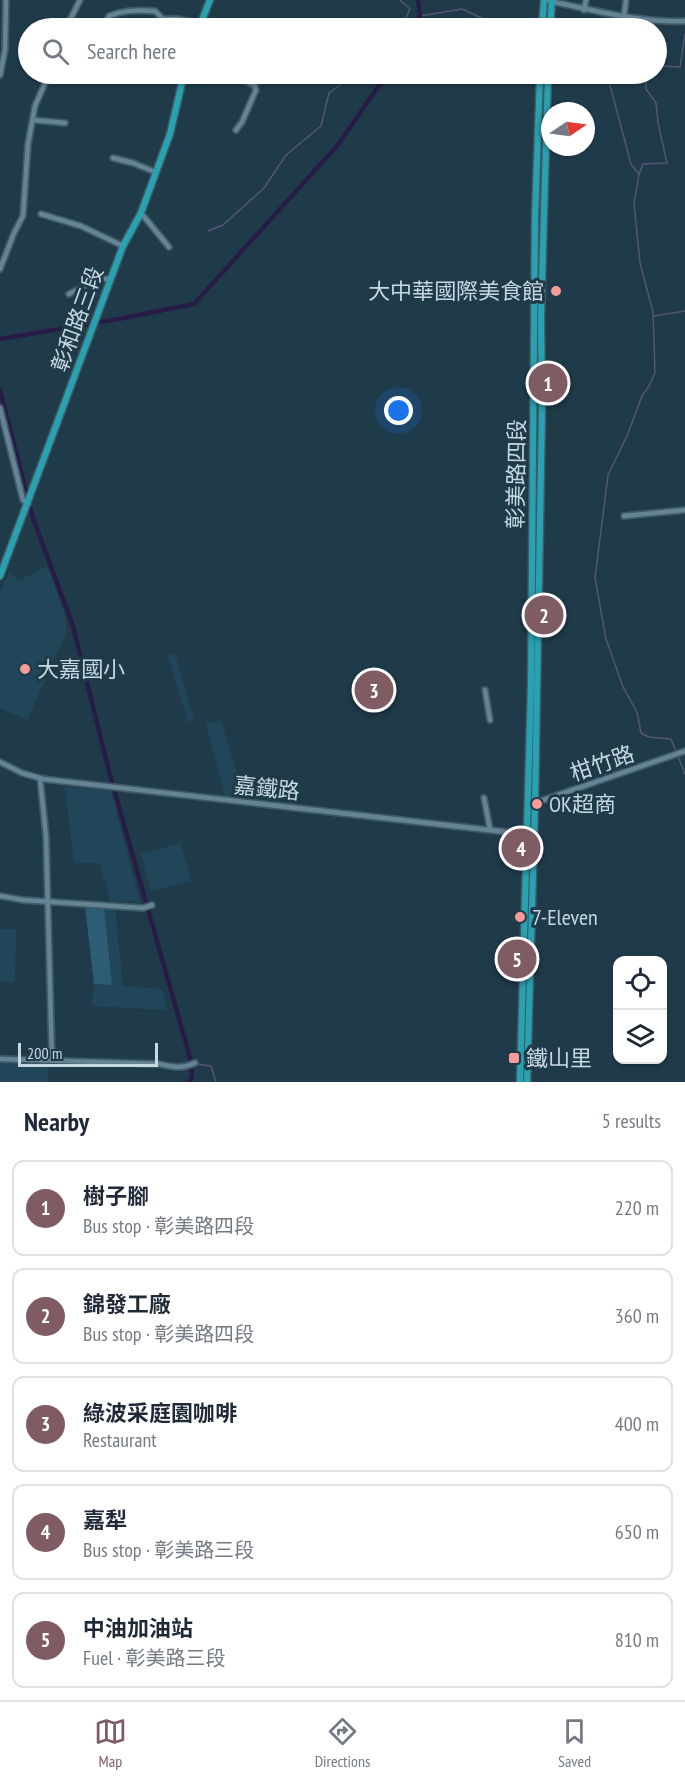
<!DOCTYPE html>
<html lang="en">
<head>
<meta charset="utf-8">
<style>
  body { margin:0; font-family:"PT Sans Narrow","Noto Sans TC",sans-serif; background:#f2f2f3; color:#1f2937 }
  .controls { position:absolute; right:18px; bottom:18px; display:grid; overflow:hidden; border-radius:12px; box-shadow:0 2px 4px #0004 }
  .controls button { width:54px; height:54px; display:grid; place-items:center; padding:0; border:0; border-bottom:2px solid #e0e1e3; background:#fff; color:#1f2937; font:30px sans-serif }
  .compass { position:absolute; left:541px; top:102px; width:54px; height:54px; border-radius:50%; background:#fff; box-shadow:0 2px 4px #0004; rotate:77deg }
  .scale { position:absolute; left:18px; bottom:15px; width:140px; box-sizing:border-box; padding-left:6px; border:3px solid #c8d8e1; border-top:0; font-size:16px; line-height:21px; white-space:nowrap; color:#c8d8e1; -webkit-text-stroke:4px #1f3b4a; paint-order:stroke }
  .you { position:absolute; left:399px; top:411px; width:21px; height:21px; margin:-15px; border:4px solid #fff; border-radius:50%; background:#1a73e8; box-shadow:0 0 0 9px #1a73e833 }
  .badge { display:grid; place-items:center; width:39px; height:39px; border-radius:50%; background:#7f5c64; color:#fff; font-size:20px; font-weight:700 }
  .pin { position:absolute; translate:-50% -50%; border:3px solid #fff; box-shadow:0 2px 6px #0006 }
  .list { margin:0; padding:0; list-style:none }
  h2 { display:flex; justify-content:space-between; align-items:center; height:78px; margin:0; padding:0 24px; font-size:26px }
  h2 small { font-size:20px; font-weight:400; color:#747a83 }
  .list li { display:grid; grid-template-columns:39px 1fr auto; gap:18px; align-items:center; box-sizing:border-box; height:96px; margin:0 12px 12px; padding:0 12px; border:2px solid #e0e1e3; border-radius:12px }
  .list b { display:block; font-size:22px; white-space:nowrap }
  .list p { margin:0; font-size:20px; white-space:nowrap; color:#747a83 }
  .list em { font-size:20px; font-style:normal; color:#747a83 }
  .icon { flex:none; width:33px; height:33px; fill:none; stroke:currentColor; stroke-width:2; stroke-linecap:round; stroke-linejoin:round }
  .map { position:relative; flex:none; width:685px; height:1082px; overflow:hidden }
  .search { position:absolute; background:#fff; box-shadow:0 2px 4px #0004; left:18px; right:18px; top:18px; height:66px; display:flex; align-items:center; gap:15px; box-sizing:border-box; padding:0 21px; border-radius:33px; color:#747a83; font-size:22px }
  .sheet { height:618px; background:#fff }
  nav { display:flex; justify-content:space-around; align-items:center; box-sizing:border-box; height:84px; border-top:2px solid #e0e1e3; background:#fff; font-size:16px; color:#747a83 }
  nav a { display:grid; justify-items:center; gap:3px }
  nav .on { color:#7f5c64 }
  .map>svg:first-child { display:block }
  .built { fill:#224659 }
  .green { fill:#2c5d75 }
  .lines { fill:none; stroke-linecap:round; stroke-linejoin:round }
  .stream { stroke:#575475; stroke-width:1.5 }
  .canal { stroke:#271c47; stroke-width:4.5 }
  .minor-casing { stroke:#405965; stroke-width:8 }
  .major-casing { stroke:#405965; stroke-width:9 }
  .minor { stroke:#648394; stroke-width:4.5 }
  .major { stroke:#28a1b0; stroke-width:6 }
  .poi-dot { fill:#f59b9a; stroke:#1f3b4a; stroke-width:2 }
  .labels { text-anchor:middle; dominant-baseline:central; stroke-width:6; stroke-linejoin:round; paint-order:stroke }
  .poi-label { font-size:22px; fill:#c8d8e1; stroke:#1f3b4a; text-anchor:start }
  .street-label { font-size:22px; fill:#c8d8e1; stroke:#1f3b4a }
</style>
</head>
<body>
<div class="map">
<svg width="685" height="1082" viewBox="0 0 685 1082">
  <rect width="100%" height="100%" fill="#1f3b4a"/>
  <g class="built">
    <path d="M47 566 64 612 67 631 27 720 0 708V593L10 571 18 581Z"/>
    <path d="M175 654 194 720 188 722 168 656Z"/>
    <path d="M221 720 244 798 225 796 206 724Z"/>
    <path d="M65 787 111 791 140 902 110 901 100 863H74Z"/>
    <path d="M180 843 192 881 151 891 141 854Z"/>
    <path d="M104 908 115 909 123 986 162 989 168 1010 92 1006 94 984 112 985Z"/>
    <path d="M0 929H16L15 982H0Z"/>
    <rect x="0" y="1061" width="48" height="21"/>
  </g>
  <path class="green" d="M85 907 104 908 112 985 94 984Z"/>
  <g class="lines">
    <g class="stream">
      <path d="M400 0 410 9 401 28"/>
      <path d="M420 16 462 9 503 28"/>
      <path d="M656 70 661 66 680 67 685 34"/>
      <path d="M607 74 631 164 639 174 634 204 640 263 653 312 655 373 649 386 642 396 627 436 608 475 595 578 606 639 623 687 637 712 641 733 649 737 671 739 685 774"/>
      <path d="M639 174 643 164 667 163 658 123 656 103 646 89V81L653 74"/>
      <path d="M208 231 223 225 264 188 286 155 321 126 329 93 347 80 364 74"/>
      <path d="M654 316 685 311"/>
      <path d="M196 1064 211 1066 216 1082"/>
    </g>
    <g class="canal">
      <path d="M414 28 420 16 418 0"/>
      <path d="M0 339 124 318 194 304 337 146 387 74"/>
      <path d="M0 390 33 518 73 626 110 775 191 1061 192 1077 189 1082"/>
    </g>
    <g class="minor-casing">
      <g id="minor">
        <path d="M549 1C594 10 639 23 685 21"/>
        <path d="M584 10 586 0"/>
        <path d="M624 16 626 0"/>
        <path d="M66 28 80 0"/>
        <path d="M104 28 109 16C124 10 138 10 155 11L163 19H178L215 28"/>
        <path d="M230 74 254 85 256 90 242 122 236 130"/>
        <path d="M0 75 5 50 6 0"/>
        <path d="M254 85 261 74"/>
        <path d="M33 120 65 123"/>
        <path d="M113 158 133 163 155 172"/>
        <path d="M141 213 169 247"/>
        <path d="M41 214 81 226 123 246"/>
        <path d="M0 269 14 233 23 216 28 144 35 106 49 74"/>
        <path d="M69 294 102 277 110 281"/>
        <path d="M0 408 23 500 28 504"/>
        <path d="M624 516 685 510"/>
        <path d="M485 690 490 720"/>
        <path d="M0 762 22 773 43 779 533 835"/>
        <path d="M40 778 46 836 52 1060"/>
        <path d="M484 798 490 829"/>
        <path d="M528 803H535L685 751"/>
        <path d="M0 896 23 900 143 908 152 905"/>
        <path d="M0 1059 159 1064C173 1067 182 1069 195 1063"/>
      </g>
    </g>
    <g class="major-casing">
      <g id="major">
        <path d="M199 28 210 0"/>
        <path d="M542 28 544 0"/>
        <path d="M550 28 552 0"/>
        <path d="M0 576 123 246 141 213 170 134 184 74"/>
        <path d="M520 1082 531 685 535 218 540 74"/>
        <path d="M527 1082 535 803 542 412 541 317 548 74"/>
      </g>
    </g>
    <use href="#minor" class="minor"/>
    <use href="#major" class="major"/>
  </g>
  <g class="poi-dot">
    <circle cx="556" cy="291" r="6"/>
    <circle cx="25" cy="669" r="6"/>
    <circle cx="537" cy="804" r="6"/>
    <circle cx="520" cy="917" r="6"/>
    <rect x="508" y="1052" width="12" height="12" rx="3"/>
  </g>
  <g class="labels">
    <g class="poi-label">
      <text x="544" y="291" text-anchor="end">大中華國際美食館</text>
      <text x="37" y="669">大嘉國小</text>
      <text x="549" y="804">OK超商</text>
      <text x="532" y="917">7-Eleven</text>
      <text x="526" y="1058">鐵山里</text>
    </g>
    <g class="street-label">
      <text transform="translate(77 319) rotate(-70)">彰和路三段</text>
      <text transform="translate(516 474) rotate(-89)">彰美路四段</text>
      <text transform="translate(602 763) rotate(-19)">柑竹路</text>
      <text transform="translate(267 788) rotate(6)">嘉鐵路</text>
    </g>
  </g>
</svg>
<div class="controls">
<button><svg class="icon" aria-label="locate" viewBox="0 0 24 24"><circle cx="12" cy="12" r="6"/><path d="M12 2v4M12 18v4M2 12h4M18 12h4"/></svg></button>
<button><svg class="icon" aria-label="layers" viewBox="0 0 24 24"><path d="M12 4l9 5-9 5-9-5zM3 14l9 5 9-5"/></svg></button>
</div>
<svg class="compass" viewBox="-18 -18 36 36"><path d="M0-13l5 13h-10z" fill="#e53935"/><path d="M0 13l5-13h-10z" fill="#747a83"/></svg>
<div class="scale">200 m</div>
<div class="you"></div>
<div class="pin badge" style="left:548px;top:383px">1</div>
<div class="pin badge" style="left:544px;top:615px">2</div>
<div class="pin badge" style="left:374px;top:690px">3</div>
<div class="pin badge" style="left:521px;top:848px">4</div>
<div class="pin badge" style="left:517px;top:959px">5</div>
<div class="search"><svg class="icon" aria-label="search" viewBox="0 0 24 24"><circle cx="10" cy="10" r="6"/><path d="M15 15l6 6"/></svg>Search here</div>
</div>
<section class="sheet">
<h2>Nearby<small>5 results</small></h2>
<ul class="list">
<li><span class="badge">1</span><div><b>樹子腳</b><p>Bus stop · 彰美路四段</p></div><em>220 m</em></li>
<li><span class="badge">2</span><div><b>錦發工廠</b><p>Bus stop · 彰美路四段</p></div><em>360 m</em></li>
<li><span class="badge">3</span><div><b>綠波采庭園咖啡</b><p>Restaurant</p></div><em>400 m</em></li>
<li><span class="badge">4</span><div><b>嘉犁</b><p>Bus stop · 彰美路三段</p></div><em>650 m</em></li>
<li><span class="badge">5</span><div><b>中油加油站</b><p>Fuel · 彰美路三段</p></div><em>810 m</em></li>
</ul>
</section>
<nav>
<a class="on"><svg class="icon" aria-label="map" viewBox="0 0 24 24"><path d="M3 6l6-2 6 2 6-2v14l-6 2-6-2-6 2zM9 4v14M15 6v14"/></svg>Map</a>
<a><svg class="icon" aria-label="directions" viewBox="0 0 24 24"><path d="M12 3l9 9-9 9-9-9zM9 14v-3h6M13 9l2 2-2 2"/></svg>Directions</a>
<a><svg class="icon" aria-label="saved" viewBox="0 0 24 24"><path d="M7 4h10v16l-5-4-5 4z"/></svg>Saved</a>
</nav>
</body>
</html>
